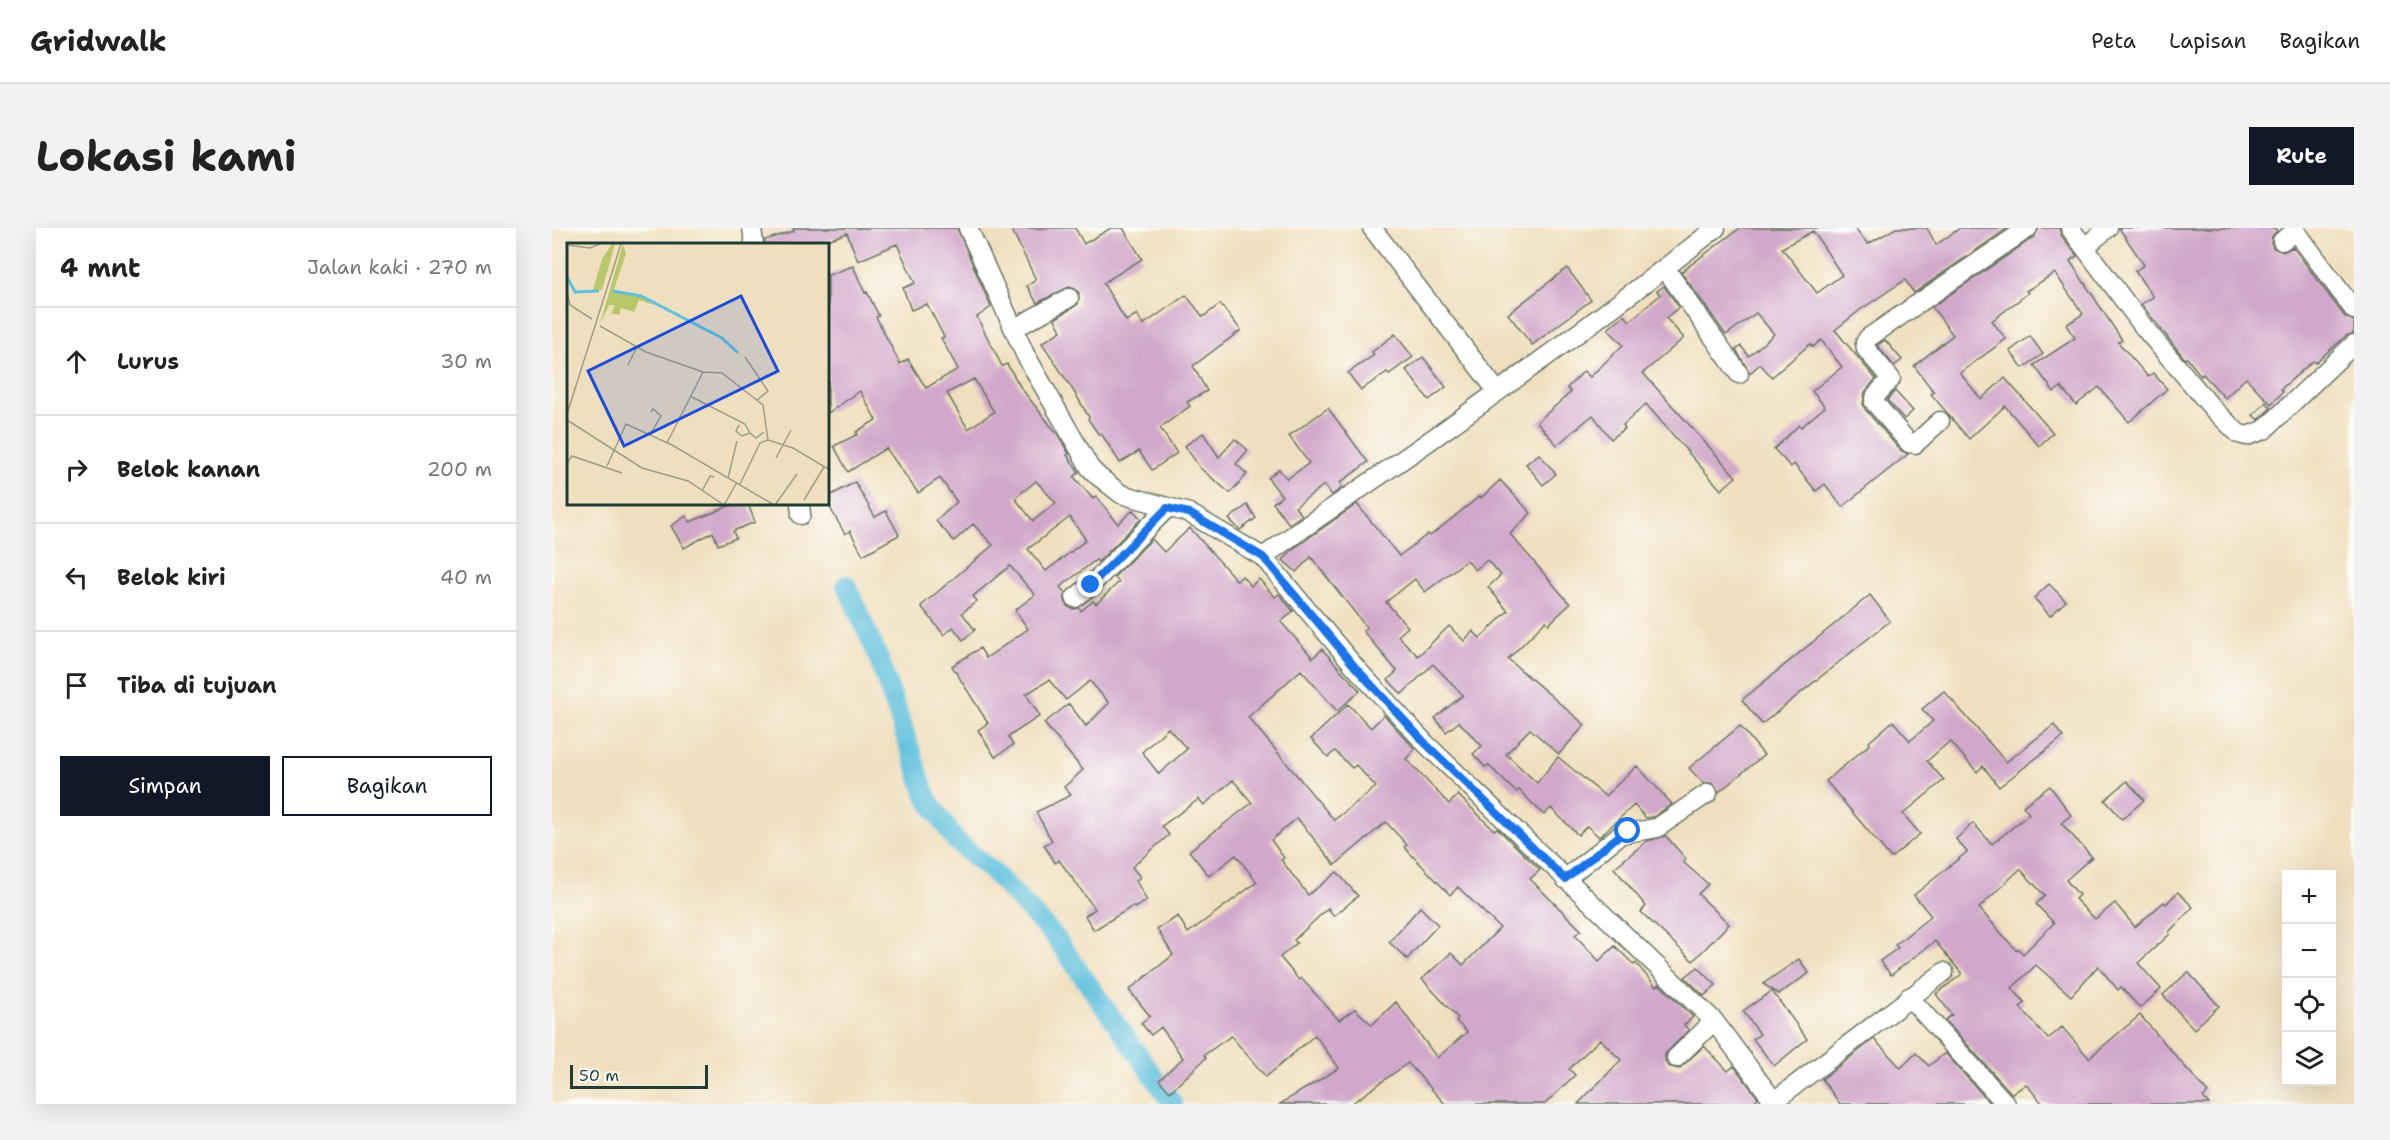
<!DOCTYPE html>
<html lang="id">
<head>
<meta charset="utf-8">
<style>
  body { margin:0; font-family:"Shantell Sans",sans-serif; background:#f2f2f2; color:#222 }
  .controls { position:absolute; right:18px; bottom:18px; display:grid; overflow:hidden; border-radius:0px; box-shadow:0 6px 24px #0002 }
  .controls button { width:54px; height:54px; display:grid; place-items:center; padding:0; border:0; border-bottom:2px solid #e0e0e0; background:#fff; color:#222; font:30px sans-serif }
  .scale { position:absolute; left:18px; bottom:15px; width:138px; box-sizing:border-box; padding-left:6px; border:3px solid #1f3d34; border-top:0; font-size:16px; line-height:21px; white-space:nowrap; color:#1f3d34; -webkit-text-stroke:4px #fdfcf7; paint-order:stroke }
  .stop { position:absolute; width:18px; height:18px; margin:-14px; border:4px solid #1a73e8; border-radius:50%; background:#fff }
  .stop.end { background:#1a73e8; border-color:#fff; box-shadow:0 2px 6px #0008 }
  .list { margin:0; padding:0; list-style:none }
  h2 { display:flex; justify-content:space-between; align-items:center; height:78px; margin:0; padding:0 24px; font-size:26px }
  h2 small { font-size:20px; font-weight:400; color:#767676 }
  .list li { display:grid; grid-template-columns:39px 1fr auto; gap:18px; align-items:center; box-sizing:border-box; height:108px; padding:0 24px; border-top:2px solid #e0e0e0 }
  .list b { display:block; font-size:22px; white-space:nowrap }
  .list em { font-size:20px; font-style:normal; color:#767676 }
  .actions { display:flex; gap:12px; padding:18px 24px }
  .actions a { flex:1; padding:14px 0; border:2px solid #111827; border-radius:0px; text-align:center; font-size:21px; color:#111827 }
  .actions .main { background:#111827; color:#fff }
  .icon { flex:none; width:33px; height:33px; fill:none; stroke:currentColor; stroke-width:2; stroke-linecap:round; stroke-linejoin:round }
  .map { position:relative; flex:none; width:1802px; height:876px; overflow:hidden; border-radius:0px }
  header { display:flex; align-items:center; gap:36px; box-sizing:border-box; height:84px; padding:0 30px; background:#fff; border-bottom:2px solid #e0e0e0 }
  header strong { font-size:28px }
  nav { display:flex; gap:33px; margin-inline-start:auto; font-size:21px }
  .intro { display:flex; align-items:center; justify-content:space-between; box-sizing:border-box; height:144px; padding:0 36px }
  h1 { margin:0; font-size:42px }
  .button { padding:15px 27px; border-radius:0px; background:#111827; color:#fff; font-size:21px; font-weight:700 }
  main { display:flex; gap:36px; padding:0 36px }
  aside { flex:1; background:#fff; border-radius:0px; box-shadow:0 6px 24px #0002 }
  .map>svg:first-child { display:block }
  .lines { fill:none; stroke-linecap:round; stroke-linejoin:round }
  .canal { stroke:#5ec0dd; stroke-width:20 }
  .building { fill:#d1a8cb; fill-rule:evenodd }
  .street-casing { stroke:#687664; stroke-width:21 }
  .street { stroke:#fff; stroke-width:18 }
  .route { stroke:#1a73e8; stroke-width:8 }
  .inset-river { fill:none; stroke:#5ec0dd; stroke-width:3 }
  .inset-road { fill:none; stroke:#9c9e87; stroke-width:1.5 }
  .view { fill:#1d4ed8; fill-opacity:0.15; stroke:#1d4ed8; stroke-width:3 }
  .inset-edge { fill:none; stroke:#1f3d34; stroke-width:3 }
</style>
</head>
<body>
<header>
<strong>Gridwalk</strong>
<nav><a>Peta</a><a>Lapisan</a><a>Bagikan</a></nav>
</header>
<div class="intro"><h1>Lokasi kami</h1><a class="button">Rute</a></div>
<main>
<aside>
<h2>4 mnt<small>Jalan kaki · 270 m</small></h2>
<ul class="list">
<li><svg class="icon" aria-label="ahead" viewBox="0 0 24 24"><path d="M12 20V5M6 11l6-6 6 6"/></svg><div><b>Lurus</b></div><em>30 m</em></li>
<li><svg class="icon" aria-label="right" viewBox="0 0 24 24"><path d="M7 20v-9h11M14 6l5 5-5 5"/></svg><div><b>Belok kanan</b></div><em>200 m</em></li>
<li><svg class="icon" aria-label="left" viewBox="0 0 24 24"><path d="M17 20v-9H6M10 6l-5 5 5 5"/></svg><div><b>Belok kiri</b></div><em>40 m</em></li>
<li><svg class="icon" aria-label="arrive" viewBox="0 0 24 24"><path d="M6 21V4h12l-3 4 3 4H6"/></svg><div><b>Tiba di tujuan</b></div></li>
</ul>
<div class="actions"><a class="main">Simpan</a><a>Bagikan</a></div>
</aside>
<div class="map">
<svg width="1802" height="876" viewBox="0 0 1802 876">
  <rect width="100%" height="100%" fill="#fdfcf7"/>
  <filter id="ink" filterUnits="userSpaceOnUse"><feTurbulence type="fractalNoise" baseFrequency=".0167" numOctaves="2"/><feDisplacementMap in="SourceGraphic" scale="12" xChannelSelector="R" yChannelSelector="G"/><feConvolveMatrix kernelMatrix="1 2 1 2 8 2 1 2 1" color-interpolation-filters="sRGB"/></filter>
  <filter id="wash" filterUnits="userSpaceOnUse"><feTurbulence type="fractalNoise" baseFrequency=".008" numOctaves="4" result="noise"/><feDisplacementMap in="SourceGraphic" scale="24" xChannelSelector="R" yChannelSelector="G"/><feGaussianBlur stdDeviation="1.35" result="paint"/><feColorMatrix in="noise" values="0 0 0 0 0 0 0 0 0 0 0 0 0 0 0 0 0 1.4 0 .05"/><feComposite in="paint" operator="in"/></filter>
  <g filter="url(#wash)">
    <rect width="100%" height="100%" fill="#f0dfbe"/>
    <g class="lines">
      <path class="canal" d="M294 357 325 426 375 570 404 613 443 646 503 709 621 876"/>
    </g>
    <g id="blocks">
      <g class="building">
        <path d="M241 0H405L439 79 425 89 450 138 455 136 469 160 506 207 517 226 515 227 527 244 522 249 541 271 544 268 566 296 581 282 589 291 546 334 544 332 508 359 513 365 512 371 515 378 520 381 527 380 529 383 541 373 544 376 567 354 562 349 600 311 612 324 638 300 685 353 690 348 699 358 707 351 723 369 727 366 741 383 729 394 761 430 770 421 808 463 785 483 749 442 696 489 782 592 824 559 804 537 800 540 783 523 776 529 759 511 796 476 819 500 832 487 863 521 854 531 897 576 906 567 942 602 945 600 988 642 978 651 1029 702 1023 707 1047 733 1063 718 1082 737 1084 735 1104 759 1107 756 1141 789 1132 797 1137 802 1113 826V833L1116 838 1127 841 1152 818 1176 843 1182 838 1206 870 1199 876H1026L1069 832 1048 811 1017 841 1023 847 993 876H893L856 835 799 876H728L787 840 763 807 714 849 679 808 652 827 654 830 618 864 607 852 631 830 609 799 599 807 589 795 598 788 577 762 621 727 605 701 626 688 636 705 705 654 684 627 657 648 637 623 700 575 681 552 652 577 647 571 610 598 617 607 580 639 588 649 584 653 595 673 582 680 581 678 542 702 533 688 543 681 507 632 503 635 492 617 500 613 484 584 519 567 512 559 531 542 492 495 517 476 534 498 557 475 538 453 514 472 497 452 474 466 488 488 456 509 461 517 443 529 426 502 436 495 400 438 428 420 434 430 476 401 463 382 483 367 458 338 421 368 425 373 410 385 423 402 411 412 401 399 392 407 369 378 441 317 421 296 402 313 384 293 405 274 388 250 366 265 334 220 296 244 282 218 306 206 304 204 324 192 308 163 276 185V47L301 38 313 65 315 64 327 88 324 89 348 136 356 131 374 160 406 141 389 110 392 109 375 76 359 82 351 60 363 55 345 16 306 33 295 5 265 16H213V12L242 3ZM422 151 442 184 416 201 395 165ZM484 253 504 275 481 293 463 270ZM518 289 534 312 494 343 476 321ZM616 500 635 521 607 546 590 524ZM745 590 783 637 834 594 855 617 852 619 898 667 906 659 948 700 911 737 899 725 870 751 906 790 904 793 915 804 885 830 844 774 820 797 803 781 787 792 749 750 747 752 728 729 745 715 742 712 776 680 782 688 806 668 785 644 756 667 729 632 732 630 719 612Z"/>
        <path d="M459 0H523L532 16 559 0H571L590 31 551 55 574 93 585 86 591 97 634 67 651 89 668 76 689 102 641 138 655 163 635 174 638 178 608 200 625 225 600 242 587 223 568 235 549 205 547 207 536 191 537 189 521 162 490 115 509 103 503 91 526 76 527 65 523 61 517 59 485 75 475 58 484 52Z"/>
        <path d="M1188 0H1302L1316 16 1344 0H1375L1384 17 1408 0H1456L1362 65 1353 52 1308 82 1283 102 1324 151 1313 164 1311 176 1313 181 1348 222 1356 226 1290 279 1273 256 1264 263 1242 236 1239 239 1222 221 1247 197 1249 199 1273 179 1260 163 1290 139 1269 112 1261 119 1258 116 1220 149 1208 136 1198 145 1184 122 1189 118 1197 128 1222 106 1204 85 1174 107 1129 44ZM1261 3 1290 47 1265 65 1230 20Z"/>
        <path d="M1487 0H1507L1509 7 1525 28 1518 33 1570 112 1566 114 1596 149 1601 145 1615 161 1577 194 1547 159 1524 177 1509 159 1502 164 1482 137 1523 110 1514 97 1531 86 1503 45 1474 63 1476 65 1440 93 1454 111 1408 145 1429 171 1453 150 1501 205 1487 218 1453 178 1417 211 1379 166 1382 164 1362 138 1401 107 1380 79 1482 9Z"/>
        <path d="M1567 0H1723L1725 3 1720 8 1719 14 1721 20 1731 24 1741 19 1793 89 1802 93V105L1794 108 1763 135 1761 133 1729 161 1731 164 1719 176 1694 150 1673 170 1651 146 1649 148 1635 130 1633 131 1589 76 1601 69 1583 43 1592 37Z"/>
        <path d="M1015 40 1039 72 980 117 956 86Z"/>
        <path d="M1112 58 1127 79 1114 90 1132 110 1091 145 1184 249 1169 262 1094 176 1071 197 1073 200 1059 211 1041 187 1005 217 985 194 1019 164 1015 160 1032 143 1038 149 1071 117 1056 101 1072 87 1078 93 1108 67 1105 63Z"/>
        <path d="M843 106 861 129 837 146 835 144 809 162 796 145 822 127 820 124Z"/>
        <path d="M1478 108 1491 126 1471 140 1458 123Z"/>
        <path d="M1333 112 1350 132 1342 138 1325 117Z"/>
        <path d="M871 129 894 159 877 172 854 142Z"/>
        <path d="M1343 163 1361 183 1352 191 1335 172Z"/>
        <path d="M1714 174 1719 180 1706 192 1701 187Z"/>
        <path d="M776 180 816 234 788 255 791 259 780 267 772 257 743 279 750 287 737 296 721 275 730 268 716 250 727 241 735 251 757 235 737 208Z"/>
        <path d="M651 205 667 229 683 211 696 222 684 236 695 246 678 265 648 240 633 218Z"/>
        <path d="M987 226 1004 246 991 257 974 236Z"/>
        <path d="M948 252 979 285 958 306 1018 376 997 396 994 393 956 431 1033 497 1007 526 978 501 954 526 985 555 1006 529 1053 568 1085 538 1120 576 1101 589 1094 590 1082 577 1047 609 1035 598 1026 607 999 580 992 587 967 562 964 564 936 537 933 539 921 526 930 518 907 494 894 504 883 490 911 467 881 436 850 466 836 452 845 443 811 403 815 400 759 329 744 344 731 332 741 321 805 276 847 328 876 306 878 308 928 268 929 270ZM915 332 923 342 935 332 949 347 936 359 956 383 928 410 921 403 912 413 897 398 866 428 846 408 856 399 834 374 863 351 873 364Z"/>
        <path d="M303 254 323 289 334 283 347 307 311 327 298 303 293 306 276 276V269Z"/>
        <path d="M182 276H196L203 294 181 303 184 310 166 317 161 304 132 320 119 298 134 288 138 294Z"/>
        <path d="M695 277 704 290 688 302 677 291Z"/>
        <path d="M1497 356 1514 373 1498 388 1482 370Z"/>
        <path d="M1318 367 1338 393 1210 496 1190 472Z"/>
        <path d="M1392 463 1454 534 1502 497 1511 509 1447 559 1431 538 1425 544 1398 513 1375 533 1392 552 1351 586 1368 606 1339 630 1274 553 1318 516 1317 514 1341 493 1358 513 1381 493 1370 481Z"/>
        <path d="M1188 498 1212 527 1167 564 1161 555H1151L1137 540Z"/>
        <path d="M1575 553 1592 572 1570 591 1553 572Z"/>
        <path d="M1498 558 1519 587 1509 595 1540 629 1514 652 1527 667 1523 671 1543 691 1563 675 1583 699 1612 674 1614 676 1626 664 1641 679 1617 704 1618 706 1586 735 1609 761 1588 780 1569 759 1566 762 1546 738 1519 768 1484 737 1460 760 1473 775 1468 779 1496 811 1510 799 1537 830 1588 787 1656 865 1651 869 1657 876H1491L1474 856 1460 866 1393 792 1400 787 1384 766 1410 746 1383 713 1339 747 1328 733 1346 720 1343 717 1379 688 1362 667 1415 624 1404 611 1421 595 1440 616 1477 586 1471 578ZM1468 641 1493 668 1484 676 1502 695 1471 726 1466 720 1464 722 1427 680Z"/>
        <path d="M1114 608 1134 631 1131 634 1156 656 1146 666 1177 696 1141 733 1089 684 1094 678 1062 640 1095 613Z"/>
        <path d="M868 679 886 697 855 731 837 714Z"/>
        <path d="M1247 731 1257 745 1227 766 1211 756Z"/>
        <path d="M1146 739 1164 757 1152 768 1133 749Z"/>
        <path d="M1636 744 1667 778 1642 801 1611 767Z"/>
        <path d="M1220 763 1255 811 1222 838 1201 811 1208 806 1191 783Z"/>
        <path d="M1322 811 1349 840 1364 825 1377 838 1393 825 1439 876H1288L1270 851Z"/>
      </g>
    </g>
  </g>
  <g filter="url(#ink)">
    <use href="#blocks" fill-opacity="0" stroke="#687664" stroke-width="1.5"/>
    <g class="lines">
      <g class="street-casing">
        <g id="street">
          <path d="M200 0 202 16"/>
          <path d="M416 0 473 126 538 240 546 248 569 266 637 285 711 329 804 440 874 516 1162 793 1224 876"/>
          <path d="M820 0 945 163"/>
          <path d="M1518 0 1594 102 1662 182 1687 206 1695 208 1712 202 1802 116"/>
          <path d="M1730 13 1741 5 1746 6 1802 82"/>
          <path d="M1533 19 1556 0"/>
          <path d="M1113 40 1187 146"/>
          <path d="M463 100 517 70"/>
          <path d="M1388 193 1363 216 1357 215 1322 174 1324 167 1339 151 1314 121 1313 115 1316 110 1476 0"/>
          <path d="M248 276 249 287"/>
          <path d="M711 329C772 284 836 243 897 199 987 134 1077 69 1164 0"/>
          <path d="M523 370 539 357 615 280"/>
          <path d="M1013 651 1069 606 1105 600 1156 565"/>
          <path d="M1357 769 1454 876"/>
          <path d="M1124 830 1162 793"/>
          <path d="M1222 873 1392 744"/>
        </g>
      </g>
      <use href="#street" class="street"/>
    </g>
  </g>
  <g class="lines" filter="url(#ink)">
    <path class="route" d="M539 357 615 280 637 285 711 329 804 440 874 516 1013 651 1069 606 1076 603"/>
  </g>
  <g transform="translate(15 15)">
    <rect width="262" height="262" fill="#f0dfbe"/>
    <path d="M45 1H48L35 47H26L35 16ZM56 1 59 11 46 49 72 53 87 62 72 57 67 69 54 65 52 72 44 70 48 62H42L33 81Z" fill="#b7c76a"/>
    <path class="inset-river" d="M0 34 8 49 32 48M46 48 74 53 155 95 171 110"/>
    <path class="inset-road" d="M0 2 23 5 33 1M0 49 3 62 25 76M33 83 79 109 136 129 155 130 196 162 201 197 226 205 263 227M178 114 201 148 190 157M61 122 70 104M123 153 178 181 183 190M0 171 54 1M0 177 75 225 121 238 157 262M172 182 169 188 175 193 183 190 189 195 197 189M83 192 94 173 86 166 84 169M100 200 136 129M209 215 224 187M0 220 5 213 55 230M40 223 59 181 105 202 207 262M161 235 170 198M173 241 193 200 201 197M135 248 143 233 147 234M237 257 257 224M157 262 170 239M208 262 230 231"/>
    <path class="view" d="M174 53 211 128 57 203 21 128Z"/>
    <rect width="262" height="262" class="inset-edge"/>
  </g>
</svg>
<div class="controls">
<button>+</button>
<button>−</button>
<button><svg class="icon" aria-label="locate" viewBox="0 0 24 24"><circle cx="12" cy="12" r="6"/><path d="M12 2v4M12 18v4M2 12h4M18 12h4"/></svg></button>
<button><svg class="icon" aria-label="layers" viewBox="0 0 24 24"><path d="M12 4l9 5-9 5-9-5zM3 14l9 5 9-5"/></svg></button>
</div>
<div class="scale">50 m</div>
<div class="stop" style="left:1076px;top:603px"></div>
<div class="stop end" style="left:539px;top:357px"></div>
</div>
</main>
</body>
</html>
